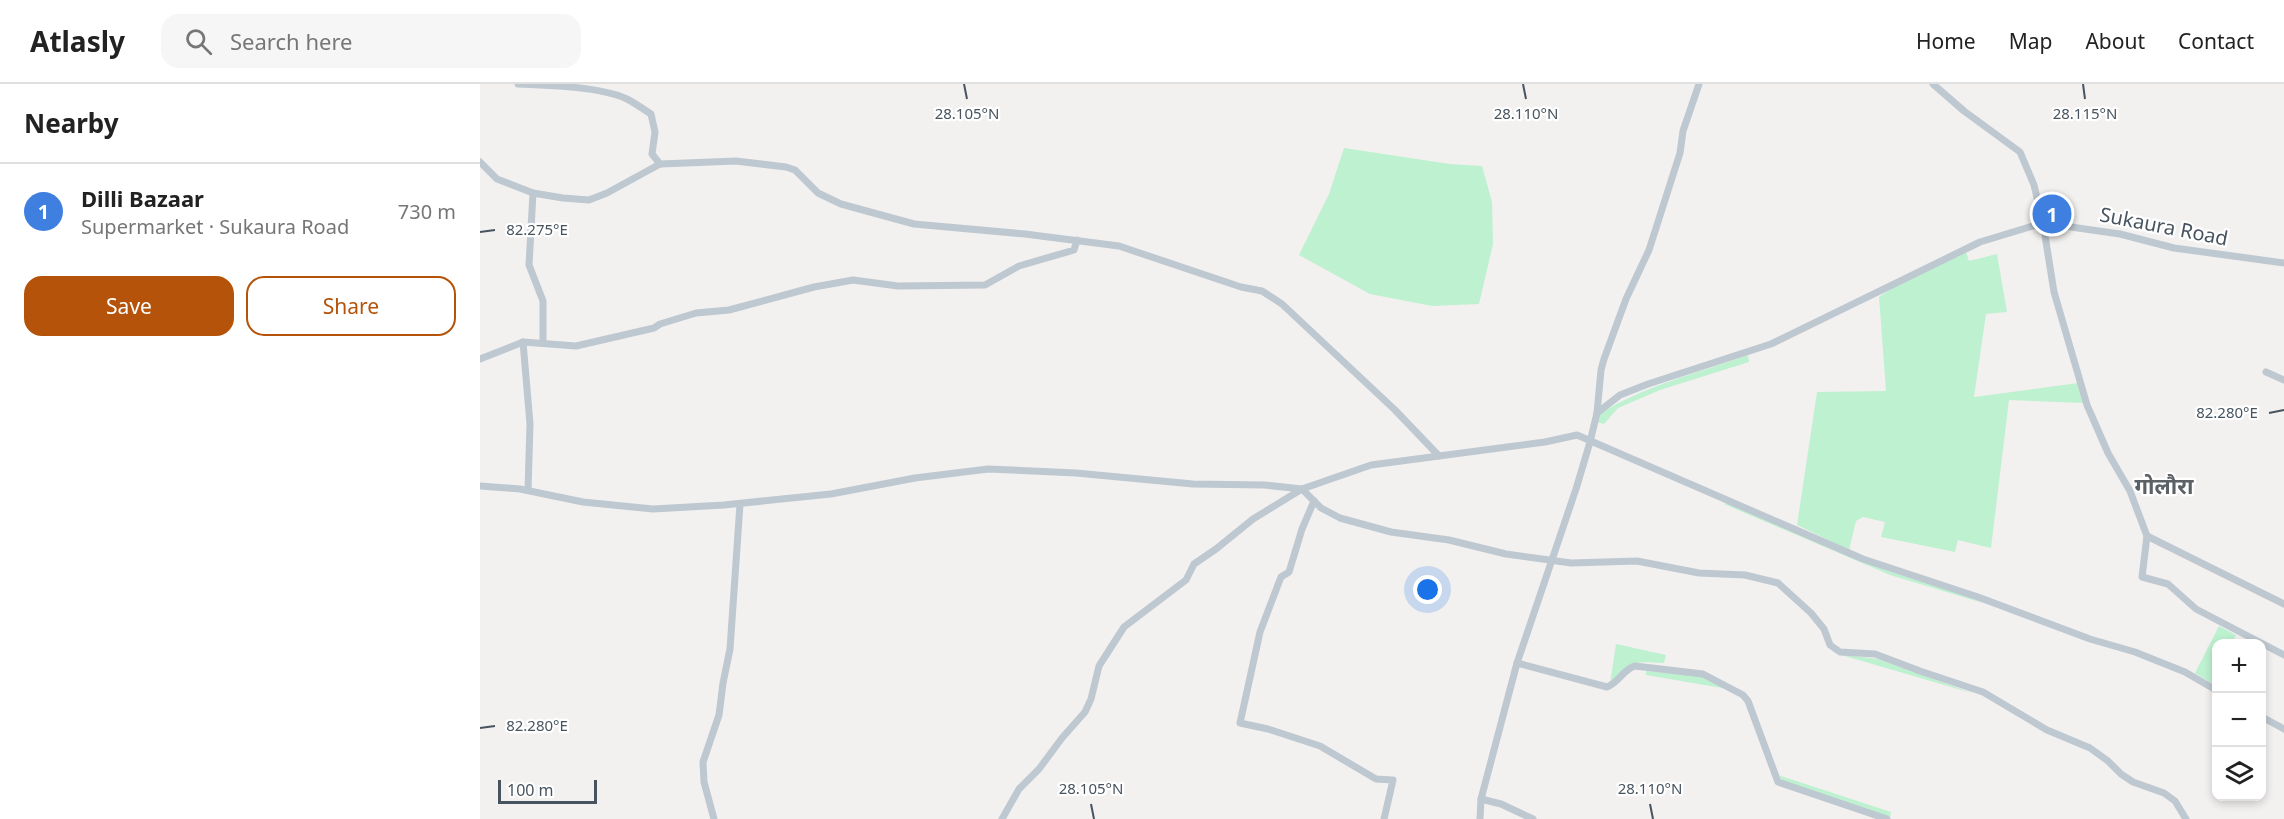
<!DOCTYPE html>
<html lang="en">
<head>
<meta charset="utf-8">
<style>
  body { margin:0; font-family:"Noto Sans","Noto Sans Devanagari",sans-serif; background:#f6f6f6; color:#222 }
  .controls { position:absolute; right:18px; bottom:18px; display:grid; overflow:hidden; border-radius:12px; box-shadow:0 3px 9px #0003 }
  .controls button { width:54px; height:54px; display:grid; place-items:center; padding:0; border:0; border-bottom:2px solid #e0e0e0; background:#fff; color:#222; font:30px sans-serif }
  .scale { position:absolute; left:18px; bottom:15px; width:99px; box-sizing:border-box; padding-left:6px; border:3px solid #47545f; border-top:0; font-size:16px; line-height:21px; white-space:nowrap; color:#47545f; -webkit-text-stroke:4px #fff; paint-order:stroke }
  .you { position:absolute; left:948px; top:506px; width:21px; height:21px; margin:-15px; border:4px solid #fff; border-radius:50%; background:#1a73e8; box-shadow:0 0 0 9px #1a73e833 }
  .badge { display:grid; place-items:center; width:39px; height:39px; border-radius:50%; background:#b45309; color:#fff; font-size:20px; font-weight:700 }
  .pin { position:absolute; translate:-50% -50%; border:3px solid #fff; box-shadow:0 2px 6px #0006 }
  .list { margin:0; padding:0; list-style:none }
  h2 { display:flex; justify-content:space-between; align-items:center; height:78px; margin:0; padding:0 24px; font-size:26px }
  h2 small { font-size:20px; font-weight:400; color:#767676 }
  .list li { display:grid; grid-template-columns:39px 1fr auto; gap:18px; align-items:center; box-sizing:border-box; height:96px; padding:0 24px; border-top:2px solid #e0e0e0 }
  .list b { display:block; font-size:22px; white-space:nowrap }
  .list p { margin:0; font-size:20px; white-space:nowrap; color:#767676 }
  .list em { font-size:20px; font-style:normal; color:#767676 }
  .actions { display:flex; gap:12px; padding:18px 24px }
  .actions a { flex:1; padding:14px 0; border:2px solid #b45309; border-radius:18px; text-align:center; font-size:21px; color:#b45309 }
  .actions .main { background:#b45309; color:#fff }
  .icon { flex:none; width:33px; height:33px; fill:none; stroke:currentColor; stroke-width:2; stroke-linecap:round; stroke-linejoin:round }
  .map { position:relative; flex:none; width:1804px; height:735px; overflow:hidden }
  header { display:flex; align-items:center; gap:36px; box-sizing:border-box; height:84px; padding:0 30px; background:#fff; border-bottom:2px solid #e0e0e0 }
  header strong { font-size:28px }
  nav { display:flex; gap:33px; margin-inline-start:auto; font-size:21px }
  .search { width:420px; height:54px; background:#f6f6f6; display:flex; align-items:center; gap:15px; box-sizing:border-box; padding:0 21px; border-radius:18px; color:#767676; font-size:22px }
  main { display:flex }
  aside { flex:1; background:#fff }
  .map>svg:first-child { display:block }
  .green { fill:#bef1d0 }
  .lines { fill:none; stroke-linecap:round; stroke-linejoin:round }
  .minor { stroke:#bec8d0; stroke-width:7 }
  .ticks { fill:none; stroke:#47545f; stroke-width:2 }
  .labels { text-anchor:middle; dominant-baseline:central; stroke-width:4.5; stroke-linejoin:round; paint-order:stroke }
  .street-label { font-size:20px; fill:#47545f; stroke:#fff }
  .quarter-label { font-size:22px; font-weight:bold; fill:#5c6166; stroke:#fff }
  .ticks-label { font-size:15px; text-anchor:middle; fill:#47545f; stroke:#fff; stroke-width:4.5; stroke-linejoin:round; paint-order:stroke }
</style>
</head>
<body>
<header>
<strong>Atlasly</strong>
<div class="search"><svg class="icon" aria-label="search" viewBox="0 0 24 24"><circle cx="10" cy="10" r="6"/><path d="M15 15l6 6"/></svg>Search here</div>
<nav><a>Home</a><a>Map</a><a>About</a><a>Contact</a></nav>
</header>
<main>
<aside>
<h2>Nearby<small></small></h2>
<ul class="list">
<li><span class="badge" style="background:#3f7fe0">1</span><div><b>Dilli Bazaar</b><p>Supermarket · Sukaura Road</p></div><em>730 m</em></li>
</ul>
<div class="actions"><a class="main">Save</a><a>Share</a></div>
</aside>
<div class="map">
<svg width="1804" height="735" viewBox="0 0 1804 735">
  <rect width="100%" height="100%" fill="#f3f0f0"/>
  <g class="green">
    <path d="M864 64 970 80 1002 82 1012 118 1013 160 999 220 952 222 890 210 819 171 849 110Z"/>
    <path d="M1486 168 1489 177 1517 170 1527 228 1506 230 1494 313 1598 299 1603 319 1529 316 1511 464 1478 456 1475 468 1401 453 1405 438 1383 433 1376 437 1369 466 1317 441 1337 308 1406 307 1399 213 1417 200Z"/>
    <path d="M1268 271 1269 278 1180 306 1138 324 1124 340 1117 338 1118 331C1163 302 1218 289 1268 271Z"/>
    <path d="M1247 419 1411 488 1491 513 1503 519 1410 491 1244 420Z"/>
    <path d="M1739 542 1756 551 1752 559 1736 560V591L1733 600 1715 589Z"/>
    <path d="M1136 560 1186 571 1184 579C1153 578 1152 575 1130 600Z"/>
    <path d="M1358 570 1398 575 1495 610Z"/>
    <path d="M1166 587 1222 592 1248 605 1166 591Z"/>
    <path d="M1298 691 1411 728 1410 733 1303 697Z"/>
  </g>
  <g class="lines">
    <g class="minor">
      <path d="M38 0C67 1 122 3 147 15 155 19 163 25 171 30L175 48 172 70 180 80"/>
      <path d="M1453 0 1484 27 1540 68 1554 101 1563 139 1640 150 1694 164 1804 179"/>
      <path d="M0 78 17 95 53 109 83 114 109 116 127 109 180 80 256 77 306 83 315 86 338 109 361 120 434 140 545 150 639 162 761 203 782 207 802 220 915 326 959 372 1065 358 1097 351 1383 475 1498 513 1610 555 1655 568 1705 588 1736 606"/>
      <path d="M53 109 49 181 63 217V258"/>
      <path d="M43 258 50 340 48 406"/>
      <path d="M0 275 43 258 96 262 174 244 180 240 216 229 249 226 334 203 373 196 418 202 505 201 539 182 594 166 597 156"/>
      <path d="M1786 288 1804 296"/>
      <path d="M1117 329 1140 311 1168 300 1291 260 1500 158 1563 139 1574 208 1607 321 1628 369 1650 407 1667 452 1662 493 1688 500 1716 525 1804 571"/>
      <path d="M0 402 40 405 103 418 173 425 244 421 351 410 435 394 508 385 596 389 713 400 784 401 822 405 841 424 860 434 911 448 969 456 1026 470 1091 479 1157 477 1219 489 1265 491 1298 499 1331 529 1344 545 1350 561 1360 568 1395 570 1440 587 1503 608 1567 646 1610 664 1628 677 1641 690 1653 698 1684 709 1695 717 1706 735"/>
      <path d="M834 417 822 445 809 488 801 493 780 548 760 639 788 645 840 662 896 695 913 696 904 735"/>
      <path d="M1667 452 1804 520"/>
      <path d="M1037 579 1127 603C1139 599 1143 585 1155 582L1223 590 1263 611 1268 617 1298 698 1407 735"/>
      <path d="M1782 633 1804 645"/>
      <path d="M1001 715 1021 720 1053 735"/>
      <path d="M234 735 224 698 223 678 239 631 243 599 250 565 260 420"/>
      <path d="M522 735 539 705 559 685 582 654 605 628 611 615 619 582 644 543 706 496 714 480 736 465 773 435 822 405 891 381 959 372"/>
      <path d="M1000 735 1001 715 1037 579 1096 405 1110 358 1117 329 1121 286 1124 275 1146 215 1169 166 1200 69 1203 47 1219 0"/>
    </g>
  </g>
  <path class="ticks" d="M484 0 487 15M1043 0 1046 15M1603 0 1605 15M0 148 15 146M1789 329 1804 326M0 644 15 642M611 720 614 735M1170 720 1173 735"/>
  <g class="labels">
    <g class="street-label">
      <text transform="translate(1684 142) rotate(11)">Sukaura Road</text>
    </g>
    <g class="quarter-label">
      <text x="1684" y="401">गोलौरा</text>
    </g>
  </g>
  <g class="ticks-label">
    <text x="487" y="35">28.105°N</text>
    <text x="1046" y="35">28.110°N</text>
    <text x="1605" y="35">28.115°N</text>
    <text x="57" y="151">82.275°E</text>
    <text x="1747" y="334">82.280°E</text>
    <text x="57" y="647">82.280°E</text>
    <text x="611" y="710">28.105°N</text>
    <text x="1170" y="710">28.110°N</text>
  </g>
</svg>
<div class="controls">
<button>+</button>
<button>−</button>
<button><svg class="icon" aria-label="layers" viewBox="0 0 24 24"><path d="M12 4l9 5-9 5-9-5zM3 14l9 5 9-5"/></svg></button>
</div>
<div class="scale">100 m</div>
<div class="you"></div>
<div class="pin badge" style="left:1572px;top:130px;background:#3f7fe0">1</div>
</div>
</main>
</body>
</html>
